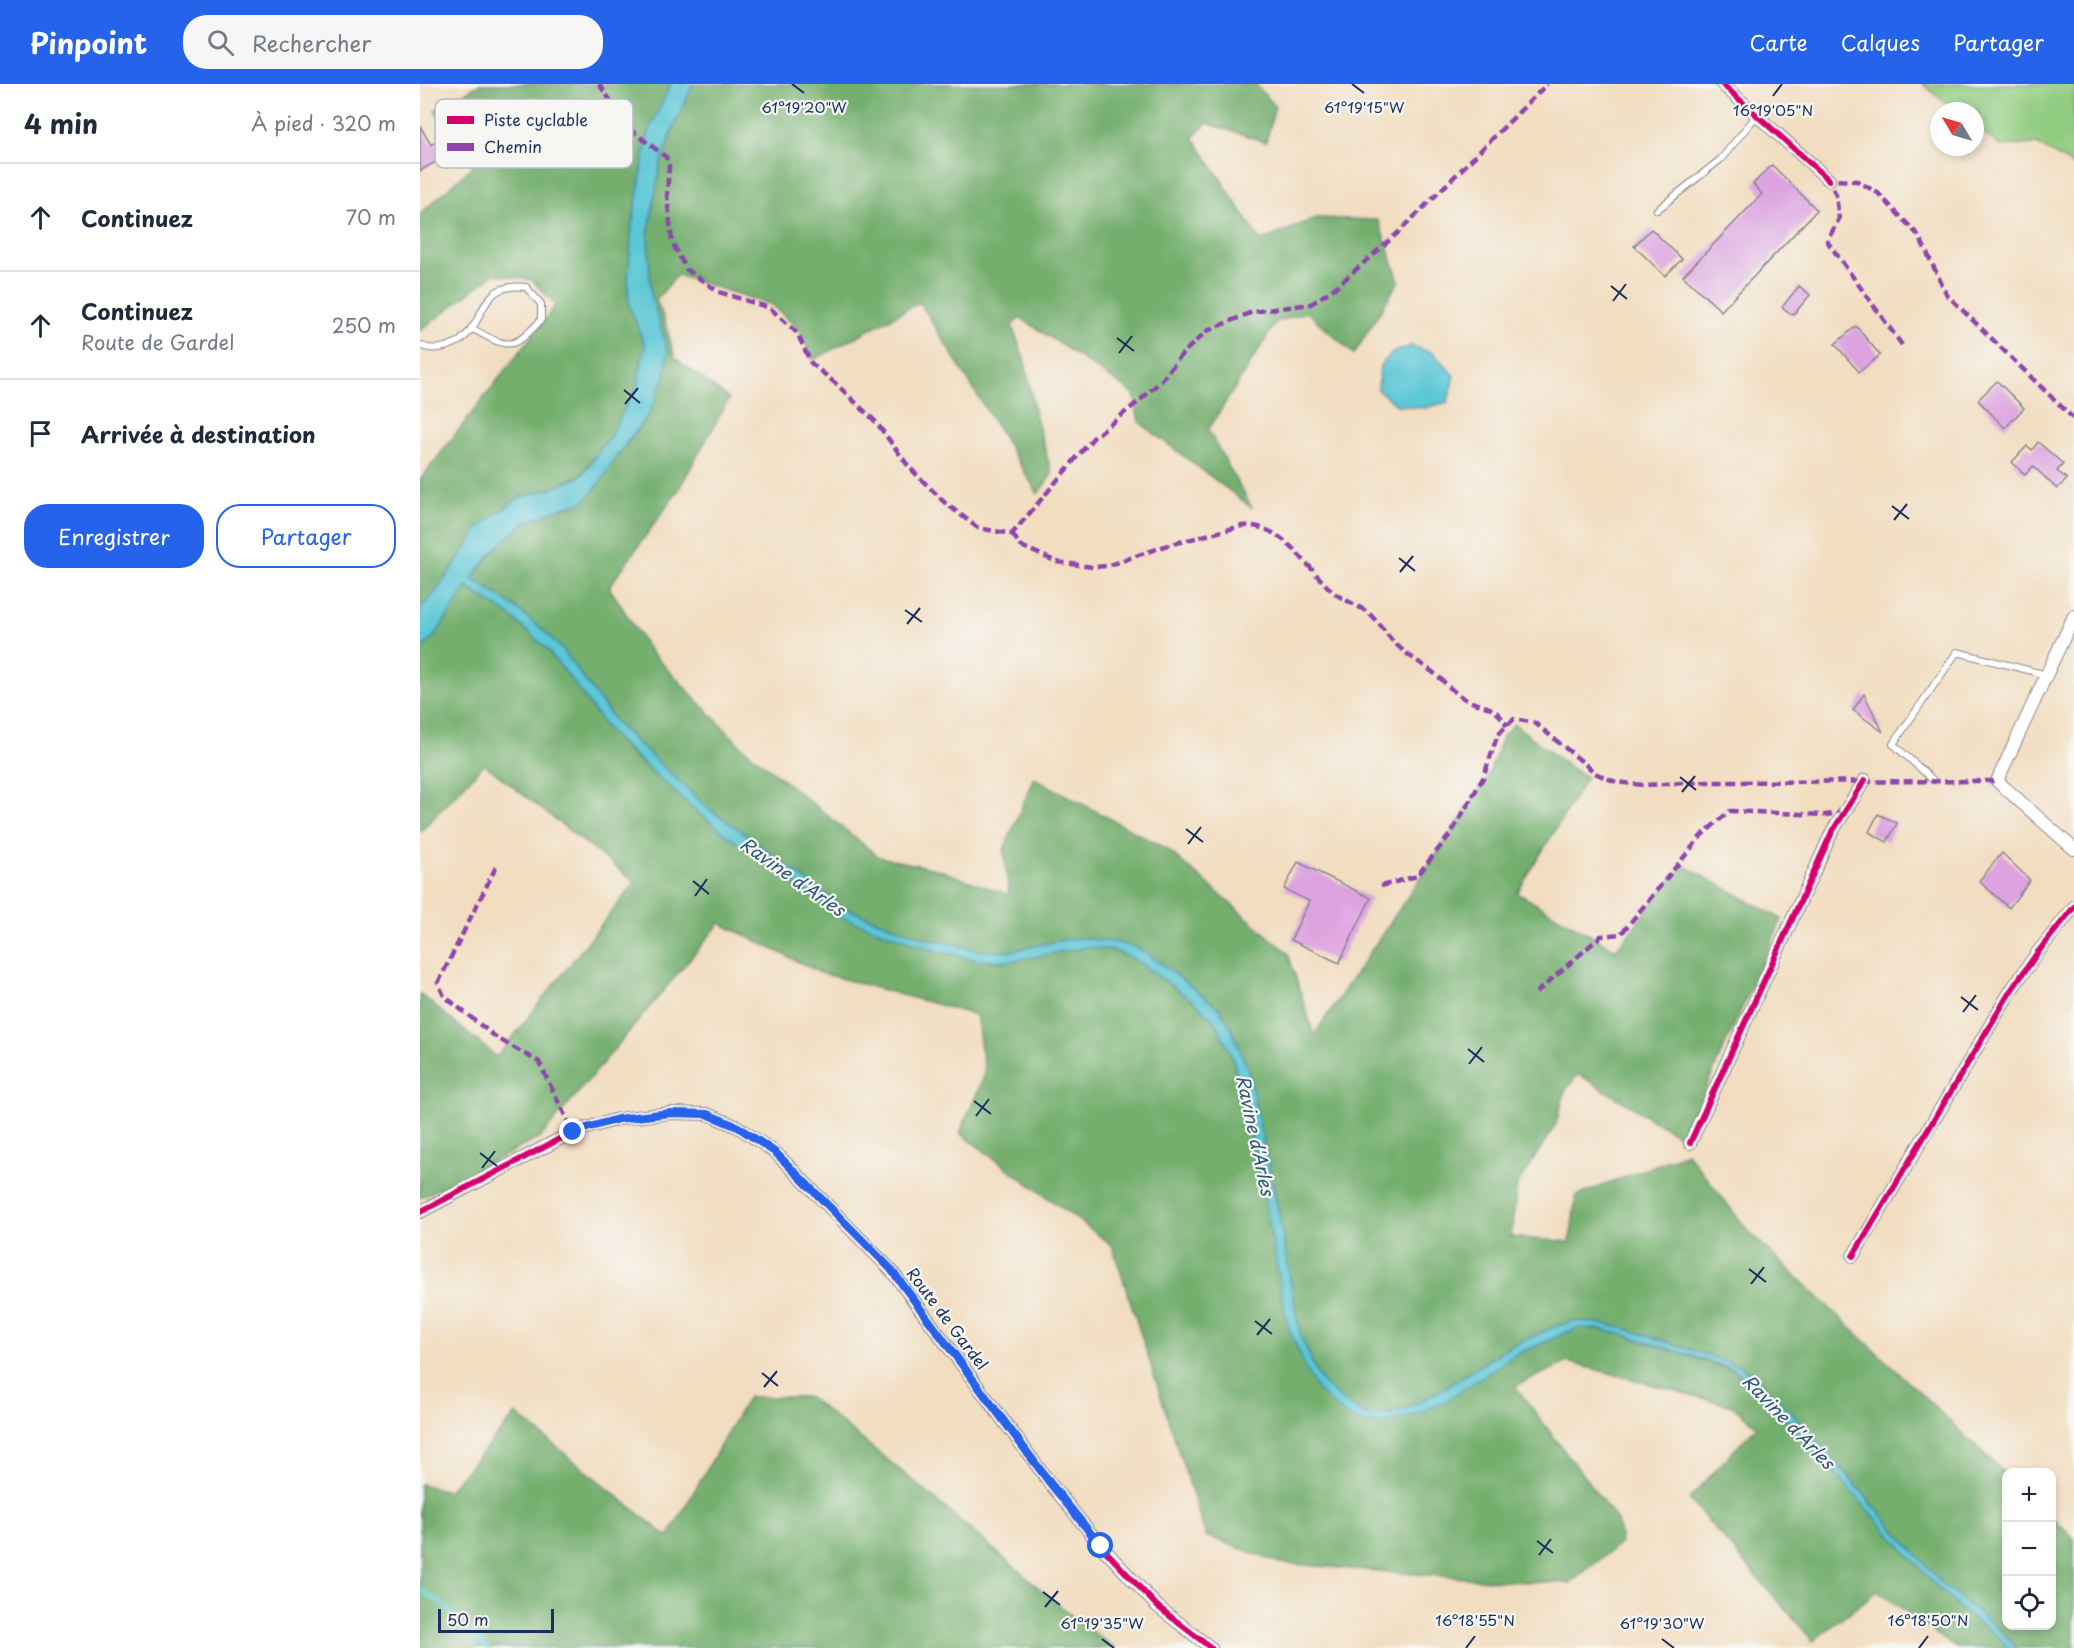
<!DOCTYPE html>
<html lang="fr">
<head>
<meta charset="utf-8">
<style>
  body { margin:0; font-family:"Playpen Sans",sans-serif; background:#f6f6f7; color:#1f2937 }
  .controls { position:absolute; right:18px; bottom:18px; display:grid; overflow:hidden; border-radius:12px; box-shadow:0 3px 9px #0003 }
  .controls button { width:54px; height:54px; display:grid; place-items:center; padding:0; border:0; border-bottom:2px solid #e0e1e3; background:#fff; color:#1f2937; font:30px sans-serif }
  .compass { position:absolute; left:1510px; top:18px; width:54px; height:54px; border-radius:50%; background:#fff; box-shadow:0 3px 9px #0003; rotate:308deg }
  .scale { position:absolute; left:18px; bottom:15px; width:116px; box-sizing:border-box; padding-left:6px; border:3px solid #1b2f5e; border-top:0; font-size:16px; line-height:21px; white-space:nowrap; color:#1b2f5e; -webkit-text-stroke:4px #f6f6f2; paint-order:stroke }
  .stop { position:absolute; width:18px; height:18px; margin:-14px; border:4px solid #2563eb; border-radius:50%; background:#fff }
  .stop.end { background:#2563eb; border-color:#fff; box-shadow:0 2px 6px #0008 }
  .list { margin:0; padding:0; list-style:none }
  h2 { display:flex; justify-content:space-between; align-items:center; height:78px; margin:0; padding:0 24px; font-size:26px }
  h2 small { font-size:20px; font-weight:400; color:#747a83 }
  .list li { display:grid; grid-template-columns:39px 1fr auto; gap:18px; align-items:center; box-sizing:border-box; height:108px; padding:0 24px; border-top:2px solid #e0e1e3 }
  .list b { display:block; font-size:22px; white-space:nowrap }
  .list p { margin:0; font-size:20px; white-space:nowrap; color:#747a83 }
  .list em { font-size:20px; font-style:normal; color:#747a83 }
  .actions { display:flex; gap:12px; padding:18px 24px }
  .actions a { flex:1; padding:14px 0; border:2px solid #2563eb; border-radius:24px; text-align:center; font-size:21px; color:#2563eb }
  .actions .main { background:#2563eb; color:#fff }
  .icon { flex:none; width:33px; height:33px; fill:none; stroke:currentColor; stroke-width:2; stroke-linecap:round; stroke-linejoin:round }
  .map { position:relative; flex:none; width:1654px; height:1564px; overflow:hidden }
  header { display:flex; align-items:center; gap:36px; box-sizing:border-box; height:84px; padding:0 30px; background:#2563eb; color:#fff }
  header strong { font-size:28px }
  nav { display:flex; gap:33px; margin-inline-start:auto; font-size:21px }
  .search { width:420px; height:54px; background:#f6f6f7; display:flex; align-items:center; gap:15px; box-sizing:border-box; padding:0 21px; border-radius:24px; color:#747a83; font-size:22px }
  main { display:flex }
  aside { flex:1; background:#fff }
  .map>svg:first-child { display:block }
  .green { fill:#90cb7f; stroke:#567d6e; stroke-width:1.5 }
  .forest { fill:#74af6e; stroke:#486f66; stroke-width:1.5 }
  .water { fill:#5cc7d6; stroke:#3c7b9a; stroke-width:1.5 }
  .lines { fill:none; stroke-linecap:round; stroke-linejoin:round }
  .stream { stroke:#5cc7d6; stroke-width:4.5 }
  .building { fill:#dda3e0 }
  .lane-casing { stroke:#86868f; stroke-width:8 }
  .street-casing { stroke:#86868f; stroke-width:14 }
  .lane { stroke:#fff; stroke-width:6 }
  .street { stroke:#fff; stroke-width:12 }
  .quiet { stroke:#8e44ad; stroke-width:4.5; stroke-dasharray:9 4.5; stroke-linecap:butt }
  .cycleway-casing { stroke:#f6f6f2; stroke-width:10 }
  .cycleway { stroke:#d6006c; stroke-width:6 }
  .route { stroke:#2563eb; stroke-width:8 }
  .ticks { fill:none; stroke:#1b2f5e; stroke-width:2 }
  .labels { text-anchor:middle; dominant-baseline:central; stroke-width:4.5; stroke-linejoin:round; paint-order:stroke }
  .street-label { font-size:16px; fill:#1b2f5e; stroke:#f6f6f2 }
  .water-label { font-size:18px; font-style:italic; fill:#2b557c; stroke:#f6f6f2 }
  .key { fill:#f6f6f2; stroke:#b4bac6; stroke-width:1.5 }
  .key-label { font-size:16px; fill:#1b2f5e }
  .ticks-label { font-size:15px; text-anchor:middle; fill:#1b2f5e; stroke:#f6f6f2; stroke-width:4.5; stroke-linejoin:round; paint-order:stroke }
</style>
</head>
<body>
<header>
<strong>Pinpoint</strong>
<div class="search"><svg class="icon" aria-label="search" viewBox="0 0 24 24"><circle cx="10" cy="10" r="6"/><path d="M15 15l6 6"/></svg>Rechercher</div>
<nav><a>Carte</a><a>Calques</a><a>Partager</a></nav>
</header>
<main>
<aside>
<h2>4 min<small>À pied · 320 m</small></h2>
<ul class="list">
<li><svg class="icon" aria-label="ahead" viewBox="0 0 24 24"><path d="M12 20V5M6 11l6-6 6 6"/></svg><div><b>Continuez</b></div><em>70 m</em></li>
<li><svg class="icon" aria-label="ahead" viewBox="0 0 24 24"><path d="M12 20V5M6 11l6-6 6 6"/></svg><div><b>Continuez</b><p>Route de Gardel</p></div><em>250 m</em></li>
<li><svg class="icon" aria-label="arrive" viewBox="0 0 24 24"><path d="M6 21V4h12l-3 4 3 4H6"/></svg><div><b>Arrivée à destination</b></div></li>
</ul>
<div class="actions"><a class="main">Enregistrer</a><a>Partager</a></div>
</aside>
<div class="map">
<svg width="1654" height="1564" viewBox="0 0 1654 1564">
  <rect width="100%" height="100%" fill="#f6f6f2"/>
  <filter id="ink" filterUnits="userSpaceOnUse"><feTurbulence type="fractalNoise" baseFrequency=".0167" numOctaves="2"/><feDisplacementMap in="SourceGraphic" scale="12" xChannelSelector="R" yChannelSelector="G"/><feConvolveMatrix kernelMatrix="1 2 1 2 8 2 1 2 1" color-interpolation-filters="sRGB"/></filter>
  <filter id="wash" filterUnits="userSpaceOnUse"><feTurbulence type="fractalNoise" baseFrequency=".008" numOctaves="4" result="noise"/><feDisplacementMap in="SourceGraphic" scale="24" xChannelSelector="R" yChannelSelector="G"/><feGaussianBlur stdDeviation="1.35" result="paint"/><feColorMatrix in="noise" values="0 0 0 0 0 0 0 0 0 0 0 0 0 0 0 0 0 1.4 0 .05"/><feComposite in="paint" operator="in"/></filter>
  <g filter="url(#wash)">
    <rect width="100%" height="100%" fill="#f2ddc0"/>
    <path class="green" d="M1502 0H1654V82L1617 60 1580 62 1555 42V27H1536Z"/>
    <g class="forest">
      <path d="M60 0H251L231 42 227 56 212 141 208 203 209 221 225 261 217 303 190 352 161 391 127 406 100 413 0 525V396L136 221 112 196 74 190 0 247V130L53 82 15 26Z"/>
      <path d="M273 0H835L855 22 846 58 787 39 773 53 841 157 896 134 958 136 979 197 934 270 887 228 856 238 788 346 832 424 719 338 714 310 601 234 592 241 605 278 615 330 632 390 618 410 500 218 393 276 379 246 352 221 257 191 236 216 244 235 255 274 309 315 257 408 189 503 229 566 321 662 459 773 516 785 589 811 584 766 614 694 747 765 868 869 894 951 1066 697 1083 652 1094 640 1151 684 1167 693 1097 809 1196 866 1263 781 1362 835 1263 1054 1158 990 1145 1007 1136 1040 1097 1101 1091 1153 1150 1158 1156 1112 1267 1069 1330 1149 1586 1390V1542H1632V1433L1654 1455V1564H1596L1582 1548 1524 1502 1392 1351 1356 1313 1320 1282 1207 1245 1177 1239 1152 1237 1132 1244 1089 1263 1024 1304 988 1324 957 1332H948L936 1326 917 1313 903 1300 897 1290 880 1250 858 1126 828 986 811 944 799 924 731 872 719 865 704 860 643 856 591 867H563L501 853 422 823 320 746 290 726 197 640 143 566 99 526 51 495C66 475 83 455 103 440 114 431 147 422 161 419L223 339 245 293 248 268 231 211 228 152 240 81 252 47Z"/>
      <path d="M46 503 89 531 127 565 157 603 186 644 209 668 304 749 391 811 457 846 517 867 547 874 581 878 667 863 692 866 712 874 775 918 792 933 802 949 813 975 831 1046 858 1179 868 1242 896 1304 930 1334 943 1339 963 1340 1040 1307 1093 1272 1157 1244 1180 1245 1205 1251 1317 1288 1375 1344 1518 1504 1538 1523 1581 1555 1588 1564H1536L1457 1507 1393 1557 1269 1415 1337 1342 1312 1322 1148 1278 1095 1302 1197 1436 1201 1459 1150 1499 1082 1497 860 1479 786 1452 692 1161 540 1049 565 990 556 931 401 889 300 839 120 1054 0 1114V910L77 973 215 798 64 680 0 748V567L16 550Z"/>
      <path d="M328 1313H389L485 1390 659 1538 695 1564H0V1400L28 1407 96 1330 248 1453Z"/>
    </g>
    <g class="water">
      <path d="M251 0H273L252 47 240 81 228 152 231 211 248 268 245 293 229 330 199 369 179 400 166 415 161 419 146 422 102 440 67 474 52 495 84 515 124 547 143 566 197 640 290 726 320 746 422 823 501 853 563 867H591L643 856 663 854 704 860 719 865 731 872 799 924 811 944 828 986 858 1126 880 1250 897 1290 904 1300 927 1320 948 1332 965 1331 988 1324 1024 1304 1089 1263 1132 1244 1152 1237 1177 1239 1207 1245 1320 1282 1356 1313 1392 1351 1524 1502 1582 1548 1596 1564H1588L1581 1555 1538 1523 1518 1504 1375 1344 1314 1285 1205 1251 1180 1245 1157 1244 1093 1272 1025 1318 987 1333 963 1340 943 1339 930 1334 920 1327 896 1304 886 1285 868 1242 838 1080 813 975 797 940 775 918 712 874 692 866 667 863 592 877 558 876 517 867 424 834 304 749 267 719 203 661 186 644 157 603 127 565 89 531 47 503 16 550 0 567V525L17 506 61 442 100 413 127 406 158 394 164 389 190 352 217 303 225 261 209 221 208 196 212 141 227 56 231 42Z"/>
      <path d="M991 262 1013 269 1034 291 1028 318 1005 324 977 321 958 306 960 281 974 268Z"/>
    </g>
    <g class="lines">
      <path class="stream" d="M0 1506 20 1518 67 1564"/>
    </g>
    <g id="blocks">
      <g class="building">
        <path d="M0 42 11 61 15 58 24 73 0 87Z"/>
        <path d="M1352 81 1397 126 1301 227 1263 192 1342 110 1333 100Z"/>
        <path d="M1231 145 1262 175 1245 192 1214 162Z"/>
        <path d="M1379 202 1390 211 1373 231 1362 223Z"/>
        <path d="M1436 242 1460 271 1439 288 1415 260Z"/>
        <path d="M1577 297 1604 324 1585 344 1558 316Z"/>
        <path d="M1618 358 1643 380 1637 387 1647 395 1637 405 1613 382 1605 391 1592 378 1607 362 1612 366Z"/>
        <path d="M1444 610 1463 648 1433 626Z"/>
        <path d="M1458 730 1477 739 1467 758 1449 748Z"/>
        <path d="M1582 769 1610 796 1589 824 1559 797Z"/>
        <path d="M878 778 951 814 919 879 871 856 889 817 864 805Z"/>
      </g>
    </g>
  </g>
  <g filter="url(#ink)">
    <use href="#blocks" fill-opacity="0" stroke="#86868f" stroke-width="1.5"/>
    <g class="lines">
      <g class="lane-casing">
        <g id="lane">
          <path d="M1237 126 1301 75 1337 31"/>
          <path d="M0 261C10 266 18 265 28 262 32 260 38 259 41 256 68 235 58 198 106 203L121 220V236C91 268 88 264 51 244"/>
          <path d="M1513 696 1473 660 1537 568 1627 591"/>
        </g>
      </g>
      <g class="street-casing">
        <g id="street">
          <path d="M1302 0 1409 96"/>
          <path d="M1654 532 1577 697 1654 765"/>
          <path d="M1270 1059 1412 748 1445 696"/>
          <path d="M0 1128 153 1048 198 1035 250 1029 287 1030 318 1043 356 1069 471 1186 630 1399 681 1462 737 1522 791 1564"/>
          <path d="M1433 1172 1590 908 1618 868 1654 823"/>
        </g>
      </g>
      <use href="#lane" class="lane"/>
      <use href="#street" class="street"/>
      <g class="quiet">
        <path d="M179 0 211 46 246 73 249 82 247 111 252 158 266 185 299 208 350 224 377 249 391 279 415 299 456 338 489 383 524 418 558 444 592 450 673 354 718 318 742 296 762 270 787 247 832 228 891 220 916 203 980 147 1127 0"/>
        <path d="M1482 261 1407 157 1419 135 1416 111 1409 96 1437 97 1458 109 1499 152 1527 211 1654 335"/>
        <path d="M592 450 601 462 637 478 673 483 687 482 748 461 822 442C862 438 886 483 912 507 922 516 936 520 947 528 960 538 966 552 978 562 989 573 1003 580 1015 590 1023 596 1030 605 1039 611 1059 626 1073 616 1087 642"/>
        <path d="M76 783 18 899 24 912 77 954 119 978 153 1048"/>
        <path d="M961 802 997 792 1032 748 1063 694 1078 650 1094 635 1115 639 1177 690 1196 698 1224 701 1286 698 1577 697"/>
        <path d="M1116 909 1181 852 1201 850 1282 751 1310 727 1406 731 1424 728"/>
      </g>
      <g class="cycleway-casing">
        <g id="cycleway">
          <path d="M1302 0 1409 96"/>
          <path d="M1270 1059 1412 748 1445 696"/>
          <path d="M0 1128 153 1048 198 1035 250 1029 287 1030 318 1043 356 1069 471 1186 630 1399 681 1462 737 1522 791 1564"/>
          <path d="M1433 1172 1590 908 1618 868 1654 823"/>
        </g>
      </g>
      <use href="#cycleway" class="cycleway"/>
    </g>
  </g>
  <g class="lines" filter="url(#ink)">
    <path class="route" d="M153 1048 198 1035 250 1029 287 1030 318 1043 356 1069 471 1185 630 1399 681 1462"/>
  </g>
  <path class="ticks" d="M372 0 384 9M932 0 944 9M1353 12 1362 0M1191 202 1207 215M1193 217 1206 200M697 254 714 267M699 269 712 252M204 306 220 319M205 320 218 304M1472 422 1489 435M1474 436 1487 420M979 474 995 487M980 488 993 472M485 526 502 538M487 540 500 524M1260 693 1276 706M1262 708 1275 692M766 745 783 758M768 760 781 743M273 797 289 810M275 812 287 795M1541 913 1558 926M1543 928 1556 911M1048 965 1064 978M1049 980 1062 963M554 1017 571 1030M556 1032 569 1015M60 1069 77 1082M62 1084 75 1067M1329 1185 1346 1198M1331 1200 1344 1183M835 1237 852 1250M837 1251 850 1235M342 1289 358 1302M344 1303 357 1287M1117 1457 1133 1469M1119 1471 1131 1455M623 1508 640 1521M625 1523 638 1507M682 1555 694 1564M1242 1555 1254 1564M1046 1564 1055 1552M1499 1564 1508 1552"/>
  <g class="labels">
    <g class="street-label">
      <text transform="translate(528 1234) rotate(53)">Route de Gardel</text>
    </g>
    <g class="water-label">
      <text transform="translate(373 792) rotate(35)">Ravine d'Arles</text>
      <text transform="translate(836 1051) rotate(78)">Ravine d'Arles</text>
      <text transform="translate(1369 1337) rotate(46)">Ravine d'Arles</text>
    </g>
  </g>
  <rect x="15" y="15" width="198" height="69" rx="9" class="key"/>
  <rect x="27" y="32" width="27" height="8" fill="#d6006c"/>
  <rect x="27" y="59" width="27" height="8" fill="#8e44ad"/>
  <g class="key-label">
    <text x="64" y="42">Piste cyclable</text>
    <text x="64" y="69">Chemin</text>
  </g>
  <g class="ticks-label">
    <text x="384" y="29">61°19'20"W</text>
    <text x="944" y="29">61°19'15"W</text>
    <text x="1353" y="32">16°19'05"N</text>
    <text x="1055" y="1542">16°18'55"N</text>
    <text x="1508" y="1542">16°18'50"N</text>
    <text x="682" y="1545">61°19'35"W</text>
    <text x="1242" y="1545">61°19'30"W</text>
  </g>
</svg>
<div class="controls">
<button>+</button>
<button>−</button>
<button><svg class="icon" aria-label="locate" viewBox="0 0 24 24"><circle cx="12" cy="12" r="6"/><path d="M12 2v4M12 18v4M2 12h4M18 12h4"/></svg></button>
</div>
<svg class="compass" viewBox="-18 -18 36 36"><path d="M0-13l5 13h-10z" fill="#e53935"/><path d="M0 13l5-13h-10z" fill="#747a83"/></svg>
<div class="scale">50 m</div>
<div class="stop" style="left:681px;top:1462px"></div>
<div class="stop end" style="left:153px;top:1048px"></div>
</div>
</main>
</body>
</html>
